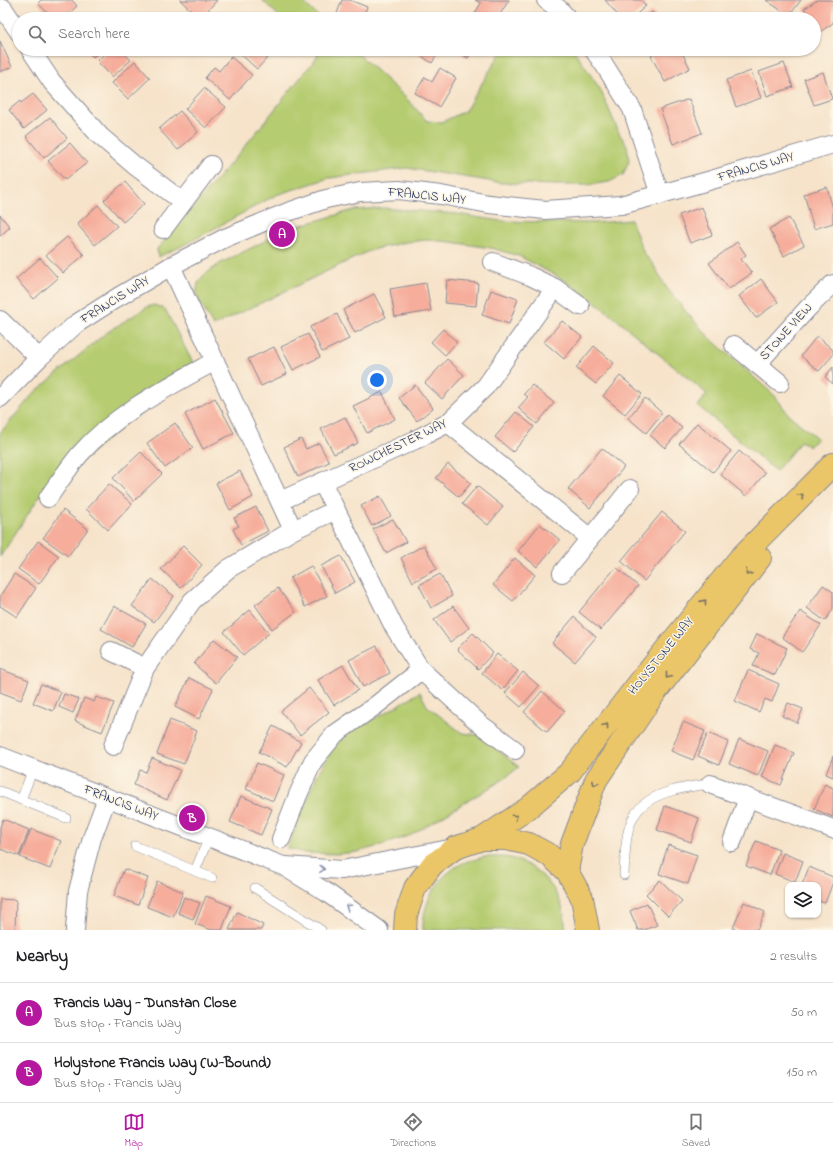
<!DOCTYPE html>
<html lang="en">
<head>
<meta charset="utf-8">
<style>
  body { margin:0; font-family:"Indie Flower",sans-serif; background:#f6f6f6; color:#202124 }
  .controls { position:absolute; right:12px; bottom:12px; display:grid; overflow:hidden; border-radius:8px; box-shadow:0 1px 3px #0004 }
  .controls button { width:36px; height:36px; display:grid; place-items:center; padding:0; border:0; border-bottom:1px solid #e0e0e0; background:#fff; color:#202124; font:20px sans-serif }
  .you { position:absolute; left:377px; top:380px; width:14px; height:14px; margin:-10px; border:3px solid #fff; border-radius:50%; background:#1a73e8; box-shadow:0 0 0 6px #1a73e833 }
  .badge { display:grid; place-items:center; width:26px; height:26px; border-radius:50%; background:#b5179e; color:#fff; font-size:13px; font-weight:700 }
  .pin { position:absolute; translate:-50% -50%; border:2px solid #fff; box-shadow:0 1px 4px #0006 }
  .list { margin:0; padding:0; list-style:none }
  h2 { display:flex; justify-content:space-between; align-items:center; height:52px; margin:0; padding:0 16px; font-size:17px }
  h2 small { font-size:13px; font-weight:400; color:#757577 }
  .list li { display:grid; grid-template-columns:26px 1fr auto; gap:12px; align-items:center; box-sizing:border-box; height:60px; padding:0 16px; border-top:1px solid #e0e0e0 }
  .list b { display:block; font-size:15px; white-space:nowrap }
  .list p { margin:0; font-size:13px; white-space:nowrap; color:#757577 }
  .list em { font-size:13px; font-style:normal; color:#757577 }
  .icon { flex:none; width:22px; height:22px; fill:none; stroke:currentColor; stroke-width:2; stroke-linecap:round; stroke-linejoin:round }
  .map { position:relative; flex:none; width:833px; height:930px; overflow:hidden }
  .search { position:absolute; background:#fff; box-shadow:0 1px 3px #0004; left:12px; right:12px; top:12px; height:44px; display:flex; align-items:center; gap:10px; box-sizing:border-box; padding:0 14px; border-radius:22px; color:#757577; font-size:15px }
  .sheet { height:172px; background:#fff }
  nav { display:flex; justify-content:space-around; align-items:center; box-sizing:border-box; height:56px; border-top:1px solid #e0e0e0; background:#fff; font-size:11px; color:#757577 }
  nav a { display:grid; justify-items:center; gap:2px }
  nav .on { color:#b5179e }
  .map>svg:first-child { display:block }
  .green { fill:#b6cc71; stroke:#687e68 }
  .building { fill:#f6ad9b }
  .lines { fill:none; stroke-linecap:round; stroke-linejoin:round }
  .lane-casing { stroke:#888994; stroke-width:10 }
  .street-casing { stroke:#888994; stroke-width:20 }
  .primary-casing { stroke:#888994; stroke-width:24 }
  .lane { stroke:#fff; stroke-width:9 }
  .street { stroke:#fff; stroke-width:18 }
  .primary { stroke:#ebc669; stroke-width:22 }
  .oneway { stroke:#797363 }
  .oneway2 { stroke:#8d97ae }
  .labels { text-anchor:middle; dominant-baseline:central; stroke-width:3; stroke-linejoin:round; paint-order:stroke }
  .street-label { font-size:13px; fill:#1b2f5e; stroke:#fcf5e5 }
</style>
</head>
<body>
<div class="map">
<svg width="833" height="930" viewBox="0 0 833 930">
  <rect width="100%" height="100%" fill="#fcf5e5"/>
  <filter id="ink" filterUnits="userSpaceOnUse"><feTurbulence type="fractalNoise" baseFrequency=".025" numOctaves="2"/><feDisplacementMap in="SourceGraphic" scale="8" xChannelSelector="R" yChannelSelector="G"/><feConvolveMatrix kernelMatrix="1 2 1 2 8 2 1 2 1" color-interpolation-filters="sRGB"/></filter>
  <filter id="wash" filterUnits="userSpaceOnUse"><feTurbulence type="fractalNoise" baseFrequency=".012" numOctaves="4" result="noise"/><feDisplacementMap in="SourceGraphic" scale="16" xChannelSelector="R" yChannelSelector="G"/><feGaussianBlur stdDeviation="0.9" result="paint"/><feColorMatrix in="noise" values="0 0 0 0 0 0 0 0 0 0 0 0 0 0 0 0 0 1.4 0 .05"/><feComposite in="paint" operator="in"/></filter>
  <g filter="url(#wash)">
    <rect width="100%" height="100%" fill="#f6e3ca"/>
    <g class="green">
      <path d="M262 0H301L321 19H282Z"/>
      <path d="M312 49H353L405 97 427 121 442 122 465 111 503 49H573L600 89 620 135 627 145 629 161 623 175 609 182 588 185H553L502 183 407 168 329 178 276 195 182 246 158 257 157 249 236 157 318 56Z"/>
      <path d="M384 208 457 214 501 221 595 223 631 220 644 254 653 264 666 287 688 314 711 339 775 396 789 415 817 438 809 447 801 441 776 471 698 406 707 394 598 304 562 279 519 256 491 248 451 242 427 240 406 242 371 250 213 326 196 295 198 283 204 275 221 263 291 228 354 210Z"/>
      <path d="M154 305 165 309 194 365 39 497 0 557V433L34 393 106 333 147 307Z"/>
      <path d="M420 692 427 706 462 733 479 735 519 767 504 779 411 835 379 846 357 852 337 854 306 853 287 848 317 775 329 755 339 741 356 728 385 713Z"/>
      <path d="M483 857C494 857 504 856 514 859 544 868 567 899 565 930H423C422 901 440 871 468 861 473 860 478 859 483 857Z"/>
    </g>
    <g id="blocks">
      <g class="building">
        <path d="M41 0H72L77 6 63 19H53L38 3Z"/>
        <path d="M180 0H217L200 19Z"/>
        <path d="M342 0H350L367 7 362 19H335Z"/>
        <path d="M475 0H509L497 19H481L474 15 481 3Z"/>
        <path d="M605 0H641L646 6 631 19H621Z"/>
        <path d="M766 0H801L789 16Z"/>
        <path d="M817 0H832L833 1V23L820 32 814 24V19H811L804 9Z"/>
        <path d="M652 12 658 19H643Z"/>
        <path d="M0 41 12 67 0 72Z"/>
        <path d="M85 49H102L93 57Z"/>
        <path d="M110 49H120L131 60 112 77 97 61Z"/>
        <path d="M235 49H276L257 69Z"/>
        <path d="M419 49H440L432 63 417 53Z"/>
        <path d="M453 49H473L468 58Z"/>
        <path d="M664 49H680L690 68 665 82 651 56Z"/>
        <path d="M231 57 252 75 230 100 205 78 214 67 219 71Z"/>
        <path d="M135 61 150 78 128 99 112 83Z"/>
        <path d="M784 63 793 87 767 96 759 72Z"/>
        <path d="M440 68 456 78 439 107 415 93 425 77 432 82Z"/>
        <path d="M751 71 761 98 736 107 726 80Z"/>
        <path d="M823 72 832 99 814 105 804 79Z"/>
        <path d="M204 88 226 107 206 128 185 109Z"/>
        <path d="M33 94 47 110 24 129 9 110 20 101 21 103Z"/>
        <path d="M689 99 702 133 673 144 660 109Z"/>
        <path d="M180 111 198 132 178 150 159 129Z"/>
        <path d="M50 117 67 138 44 158 26 136Z"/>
        <path d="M70 143 87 163 65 180 48 161Z"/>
        <path d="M125 182 144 204 123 222 104 200Z"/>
        <path d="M827 187 833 209V223L814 229 804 194Z"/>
        <path d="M98 205 117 226 95 245 77 224Z"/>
        <path d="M702 207 712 235 690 243 679 215Z"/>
        <path d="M0 215 10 227 0 236Z"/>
        <path d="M789 218 804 245 784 256 769 229Z"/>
        <path d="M67 237 84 255 63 273 46 255Z"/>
        <path d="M737 242 746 255 741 259 752 273 729 289 709 263Z"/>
        <path d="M40 258 58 278 34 299 16 279Z"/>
        <path d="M761 279 778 302 756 318 739 296Z"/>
        <path d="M447 280 478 283 476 306 445 303Z"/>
        <path d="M426 283 431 311 395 317 390 289Z"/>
        <path d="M491 290 518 299 509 324 482 315Z"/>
        <path d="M374 294 386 317 355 333 343 310Z"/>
        <path d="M337 314 349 339 322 352 310 327Z"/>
        <path d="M562 321 582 337 564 359 544 342Z"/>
        <path d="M443 329 457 342 445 355 431 342Z"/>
        <path d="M308 334 320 357 293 370 281 347Z"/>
        <path d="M817 336 833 350V355L819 371 801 356Z"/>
        <path d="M594 346 614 363 596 384 576 368Z"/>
        <path d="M274 347 287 374 261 386 248 359Z"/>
        <path d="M447 359 464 375 442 399 425 383Z"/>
        <path d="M833 367V384L825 377Z"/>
        <path d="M620 376 642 394 625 414 603 396Z"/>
        <path d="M415 385 433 408 417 421 399 398Z"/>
        <path d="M532 385 554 403 537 424 518 408 528 397 524 394Z"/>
        <path d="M382 392 395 419 367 433 353 406Z"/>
        <path d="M215 398 234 433 203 449 185 414Z"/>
        <path d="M645 398 662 413 646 433 628 418Z"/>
        <path d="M516 412 534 427 513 452 495 437Z"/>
        <path d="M667 415 682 428 665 448 650 435Z"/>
        <path d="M345 417 358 443 334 454 321 429Z"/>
        <path d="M175 423 193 448 165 468 147 443Z"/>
        <path d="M697 423 731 451 713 472 679 444Z"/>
        <path d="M301 439 306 449 319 443 329 462 298 477 284 447Z"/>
        <path d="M602 448 624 467 590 508 568 489Z"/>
        <path d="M739 451 765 473 746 496 720 474Z"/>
        <path d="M141 452 162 474 134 501 113 478Z"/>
        <path d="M448 464 471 483 459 497 436 478Z"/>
        <path d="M240 471 253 497 230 510 216 483Z"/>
        <path d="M109 484 132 504 108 530 86 509Z"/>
        <path d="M477 486 503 507 488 525 462 504Z"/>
        <path d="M380 496 391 516 372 526 361 506Z"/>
        <path d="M256 507 268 531 241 545 233 529 239 526 234 518Z"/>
        <path d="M63 510 88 529 68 556 43 538Z"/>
        <path d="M662 512 685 531 644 581 621 561Z"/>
        <path d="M393 519 406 542 386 553 373 529Z"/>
        <path d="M540 524 560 540 537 567 518 551Z"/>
        <path d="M38 541 59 556 39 584 18 569Z"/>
        <path d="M424 545 437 569 413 582 401 558Z"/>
        <path d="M183 546 202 565 181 588 161 569Z"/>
        <path d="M341 556 355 582 335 593 321 566Z"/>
        <path d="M515 558 535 575 513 601 493 585Z"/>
        <path d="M311 566 327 596 305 607 290 578Z"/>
        <path d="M616 567 638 586 601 630 579 612Z"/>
        <path d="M14 574 36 588 17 617 0 606V596Z"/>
        <path d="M440 574 452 596 431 608 419 585Z"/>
        <path d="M152 579 174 596 154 622 132 606Z"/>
        <path d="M823 585 833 592V609L825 621 807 608Z"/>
        <path d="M278 588 296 612 272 629 255 605Z"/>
        <path d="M114 606 146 624 132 647 101 629Z"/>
        <path d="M453 606 469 628 450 642 434 620Z"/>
        <path d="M250 610 269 633 243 655 224 632Z"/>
        <path d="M800 611 821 625 802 652 782 637Z"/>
        <path d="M574 617 596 637 575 662 552 643Z"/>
        <path d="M473 633 493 653 478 669 457 649Z"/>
        <path d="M757 634 787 648 775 675 753 666 759 653 750 649Z"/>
        <path d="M214 639 237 657 216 683 194 664Z"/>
        <path d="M377 646 390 673 363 687 349 660Z"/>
        <path d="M497 654 518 671 502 690 482 673Z"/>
        <path d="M343 665 358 690 334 705 318 680Z"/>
        <path d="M0 669 29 680 21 700 0 692Z"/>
        <path d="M748 670 779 684 772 702 765 699 759 712 735 701Z"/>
        <path d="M523 672 539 686 521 707 505 693Z"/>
        <path d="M189 678 213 689 199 719 175 707Z"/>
        <path d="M41 684 61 692 53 711 33 703Z"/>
        <path d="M309 688 329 712 300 735 281 711Z"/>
        <path d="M542 691 565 711 547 732 524 712Z"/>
        <path d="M64 694 79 699 73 713 59 707Z"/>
        <path d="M96 697 114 703 102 732 75 721 84 698 94 702Z"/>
        <path d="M788 703 803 709 797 723 782 716Z"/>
        <path d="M170 720 197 731 184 764 157 754Z"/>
        <path d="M683 722 705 731 693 760 671 751Z"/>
        <path d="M273 726 301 742 287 767 259 752Z"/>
        <path d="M708 733 728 742 719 765 698 756Z"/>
        <path d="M739 739 768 751 758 776 729 764Z"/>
        <path d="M775 745 794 753 781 785 762 777Z"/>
        <path d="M833 756V777L826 774Z"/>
        <path d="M152 758 180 770 167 800 134 785 140 770 146 772Z"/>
        <path d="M257 763 284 775 273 801 246 789Z"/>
        <path d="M825 784 833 788V817L814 809Z"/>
        <path d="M241 796 272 809 261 835 230 822Z"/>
        <path d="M665 806 699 818 691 842 657 830Z"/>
        <path d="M3 819 29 830 19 856 0 849V827Z"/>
        <path d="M31 829 61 841 50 869 20 857Z"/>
        <path d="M756 841 779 850 770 875 746 866Z"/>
        <path d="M668 845 697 855 688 884 659 874Z"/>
        <path d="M783 853 803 861 795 882 775 874Z"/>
        <path d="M809 867 833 877V882L825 903 818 901V885H802Z"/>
        <path d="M124 869 148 878 138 905 114 896Z"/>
        <path d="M660 880 682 901 668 916 646 894Z"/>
        <path d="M157 881 183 892 173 917 147 907Z"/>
        <path d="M206 896 231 906 222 930H212L195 924Z"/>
        <path d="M184 897 200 903 193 919 178 913Z"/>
        <path d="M0 899 16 900 15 930H0Z"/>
        <path d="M744 902 765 912 757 930H738L733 928Z"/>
        <path d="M647 903 657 925 644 930H638L630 911Z"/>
        <path d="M237 912 263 925 261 930H229Z"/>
      </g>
    </g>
  </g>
  <g filter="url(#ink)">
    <use href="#blocks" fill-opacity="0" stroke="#888994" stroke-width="1"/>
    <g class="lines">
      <g class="lane-casing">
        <g id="lane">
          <path d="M0 791 66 818"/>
          <path d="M21 800 33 769"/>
          <path d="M135 846 212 878"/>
          <path d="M195 871 209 837"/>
          <path d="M624 875C625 858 625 835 632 820 644 792 684 787 710 784"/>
          <path d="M255 888 321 930"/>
        </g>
      </g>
      <g class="street-casing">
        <g id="street">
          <path d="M546 0 559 9 568 19"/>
          <path d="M3 8 19 32"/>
          <path d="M30 49 52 82 100 136 134 165 183 202"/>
          <path d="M593 49 605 66 632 109 660 195"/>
          <path d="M163 229 211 165"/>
          <path d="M493 262 530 276 555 288 580 306"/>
          <path d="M171 266 293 530"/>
          <path d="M0 320 39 358"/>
          <path d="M734 345 780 383"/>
          <path d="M757 364 808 308 833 284"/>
          <path d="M0 398 39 358 76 324 118 297 171 266 225 238 288 212 326 199 360 192 399 190 441 195 489 204 545 210 621 205 708 181 833 144"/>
          <path d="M448 423 590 538"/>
          <path d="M322 482 394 627 421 670 480 724 515 750"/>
          <path d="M48 498C58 484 68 468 80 454 116 413 168 387 215 361"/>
          <path d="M280 501 415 440 448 423 486 386 555 288"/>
          <path d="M562 573 630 489"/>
          <path d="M111 651 145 668"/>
          <path d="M113 746 145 668 192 601 228 569 293 530 336 510"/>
          <path d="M0 756 283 866 326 892 379 930"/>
          <path d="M710 784 833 829"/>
          <path d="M281 839 298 795 313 761 335 734 375 706 421 670"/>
          <path d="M732 842 748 798"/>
          <path d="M286 866 342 870 454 848"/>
          <path d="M75 930 78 891 92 838 107 798"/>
        </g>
      </g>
      <g class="primary-casing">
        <g id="primary">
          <path d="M482 839H506L529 844 549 855 567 871 582 898 588 930"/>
          <path d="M567 871 572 844 596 780 654 694 760 558"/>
          <path d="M405 930 406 915 415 888 432 865 455 848 482 839 527 809 570 772 642 679 739 559 833 464"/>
        </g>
      </g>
      <use href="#lane" class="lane"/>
      <use href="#street" class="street"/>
      <use href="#primary" class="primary"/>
    </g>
    <defs><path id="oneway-chevron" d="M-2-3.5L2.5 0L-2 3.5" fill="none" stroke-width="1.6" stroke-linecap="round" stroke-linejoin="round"/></defs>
    <g class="oneway">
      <use href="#oneway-chevron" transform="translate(801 496) rotate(-46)"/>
      <use href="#oneway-chevron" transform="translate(748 573) rotate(128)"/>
      <use href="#oneway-chevron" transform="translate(704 602) rotate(-51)"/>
      <use href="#oneway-chevron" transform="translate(668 676) rotate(128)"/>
      <use href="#oneway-chevron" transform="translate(606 726) rotate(-52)"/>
      <use href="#oneway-chevron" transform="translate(595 783) rotate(114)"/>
      <use href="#oneway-chevron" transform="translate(515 817) rotate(-34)"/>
    </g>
    <g class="oneway2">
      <use href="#oneway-chevron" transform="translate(322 869) rotate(4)"/>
      <use href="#oneway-chevron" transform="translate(348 907) rotate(-146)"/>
    </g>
  </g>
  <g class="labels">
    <g class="street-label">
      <text transform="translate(756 167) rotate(-16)">FRANCIS WAY</text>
      <text transform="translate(427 196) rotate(6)">FRANCIS WAY</text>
      <text transform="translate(115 300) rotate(-32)">FRANCIS WAY</text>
      <text transform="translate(786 332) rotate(-48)">STONE VIEW</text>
      <text transform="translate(398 446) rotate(-26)">ROWCHESTER WAY</text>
      <text transform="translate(661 656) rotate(-51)">HOLYSTONE WAY</text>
      <text transform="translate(121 803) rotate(21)">FRANCIS WAY</text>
    </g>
  </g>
</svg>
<div class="controls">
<button><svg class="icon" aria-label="layers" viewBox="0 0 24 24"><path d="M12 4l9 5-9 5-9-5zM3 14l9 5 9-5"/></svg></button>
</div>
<div class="you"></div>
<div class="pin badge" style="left:282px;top:234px">A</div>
<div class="pin badge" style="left:192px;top:818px">B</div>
<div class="search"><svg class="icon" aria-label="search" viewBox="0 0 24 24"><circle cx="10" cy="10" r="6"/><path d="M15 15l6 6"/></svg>Search here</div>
</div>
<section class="sheet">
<h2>Nearby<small>2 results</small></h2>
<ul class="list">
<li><span class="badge">A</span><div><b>Francis Way - Dunstan Close</b><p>Bus stop · Francis Way</p></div><em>50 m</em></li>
<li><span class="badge">B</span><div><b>Holystone Francis Way (W-Bound)</b><p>Bus stop · Francis Way</p></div><em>150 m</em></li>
</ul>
</section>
<nav>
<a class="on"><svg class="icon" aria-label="map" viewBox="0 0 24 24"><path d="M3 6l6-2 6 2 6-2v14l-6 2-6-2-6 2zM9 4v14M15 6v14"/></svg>Map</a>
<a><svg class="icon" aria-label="directions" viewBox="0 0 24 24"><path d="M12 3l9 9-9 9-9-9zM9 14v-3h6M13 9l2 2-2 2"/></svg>Directions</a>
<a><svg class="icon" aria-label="saved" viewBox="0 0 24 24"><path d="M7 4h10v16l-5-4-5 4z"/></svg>Saved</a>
</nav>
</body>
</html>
